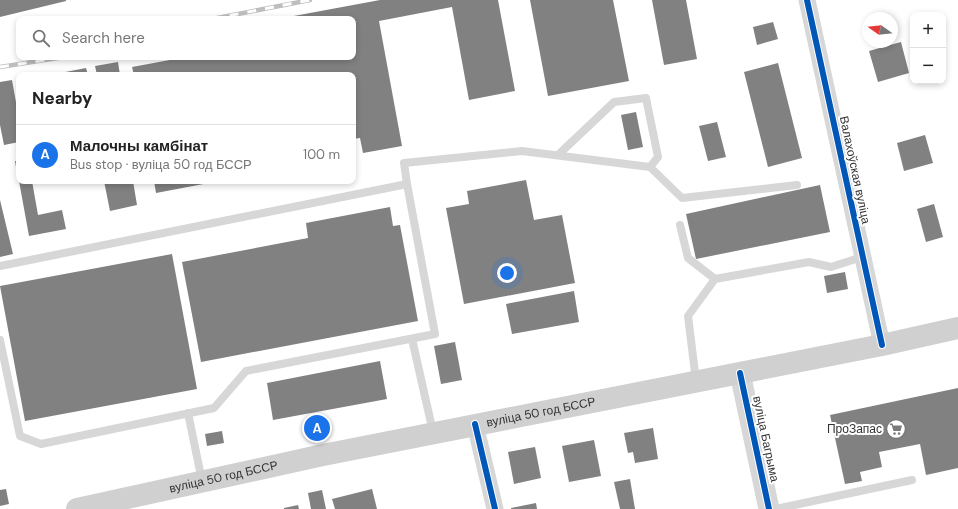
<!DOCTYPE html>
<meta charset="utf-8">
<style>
body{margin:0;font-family:"DM Sans",sans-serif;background:#f2f2f2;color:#222}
.controls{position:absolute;right:12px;top:12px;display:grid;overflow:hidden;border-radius:8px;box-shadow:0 2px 6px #0003}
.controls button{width:36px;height:36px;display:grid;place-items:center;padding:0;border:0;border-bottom:1px solid #e0e0e0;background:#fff;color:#222;font:20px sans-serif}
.compass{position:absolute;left:862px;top:12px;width:36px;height:36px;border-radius:50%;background:#fff;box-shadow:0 2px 6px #0003;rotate:284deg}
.you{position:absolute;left:507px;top:273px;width:14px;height:14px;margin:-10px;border:3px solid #fff;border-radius:50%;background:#1a73e8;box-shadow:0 0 0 6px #1a73e833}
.badge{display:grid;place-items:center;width:26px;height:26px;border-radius:50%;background:#1a73e8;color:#fff;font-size:13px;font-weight:700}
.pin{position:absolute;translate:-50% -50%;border:2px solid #fff;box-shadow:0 1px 4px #0006}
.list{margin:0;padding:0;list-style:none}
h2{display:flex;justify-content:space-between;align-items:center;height:52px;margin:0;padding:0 16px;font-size:17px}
h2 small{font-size:13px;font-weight:400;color:#767676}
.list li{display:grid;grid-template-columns:26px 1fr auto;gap:12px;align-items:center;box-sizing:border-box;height:60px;padding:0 16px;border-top:1px solid #e0e0e0}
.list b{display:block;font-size:15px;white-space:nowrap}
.list p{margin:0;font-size:13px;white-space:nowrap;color:#767676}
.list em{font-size:13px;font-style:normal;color:#767676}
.icon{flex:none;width:22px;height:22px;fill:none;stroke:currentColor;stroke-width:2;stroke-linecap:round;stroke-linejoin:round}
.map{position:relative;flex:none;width:958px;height:509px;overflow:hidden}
.search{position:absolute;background:#fff;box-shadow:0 2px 6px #0003;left:16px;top:16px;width:340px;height:44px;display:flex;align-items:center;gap:10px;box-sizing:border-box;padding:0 14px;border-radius:8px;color:#767676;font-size:15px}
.panel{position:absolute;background:#fff;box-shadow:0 2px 6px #0003;left:16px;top:72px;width:340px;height:112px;border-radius:8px}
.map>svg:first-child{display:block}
.building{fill:#818181}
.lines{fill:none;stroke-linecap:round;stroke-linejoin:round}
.service{stroke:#d7d7d7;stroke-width:8}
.minor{stroke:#d7d7d7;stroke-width:17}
.tertiary{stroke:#d7d7d7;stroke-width:21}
.secondary{stroke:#d0d0d0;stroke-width:22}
.rail-casing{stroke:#bebebe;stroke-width:4.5}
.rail{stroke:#fff;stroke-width:3;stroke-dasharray:9;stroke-linecap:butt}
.cycleway-casing{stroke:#fff;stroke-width:8}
.cycleway{stroke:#0057b8;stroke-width:6}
.labels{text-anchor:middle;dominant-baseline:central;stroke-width:4;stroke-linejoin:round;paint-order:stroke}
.street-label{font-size:12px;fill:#333;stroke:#fff}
.poi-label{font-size:12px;fill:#333;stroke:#fff;text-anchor:end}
</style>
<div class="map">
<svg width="958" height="509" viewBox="0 0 958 509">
<rect width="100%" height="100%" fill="#fff"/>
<path class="building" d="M 0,0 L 66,0 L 66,1 L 0,17 Z
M 380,0 L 498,0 L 515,91 L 469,100 L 452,7 L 379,21 L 402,146 L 363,153 L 360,138 L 353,139 L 353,75 L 134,75 L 132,67 L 186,57 L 353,57 L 353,19 L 283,18 Z
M 530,0 L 613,0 L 629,81 L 548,96 Z
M 652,0 L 686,0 L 697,59 L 664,65 Z
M 773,22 L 778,39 L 757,45 L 753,27 Z
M 901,42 L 909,73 L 878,82 L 869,51 Z
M 118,62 L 120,75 L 97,75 L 95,66 Z
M 778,63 L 802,158 L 768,167 L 744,72 Z
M 86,68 L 88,75 L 55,75 L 55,74 Z
M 12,80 L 19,119 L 19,142 L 4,145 L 0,125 L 0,82 Z
M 636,112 L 643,147 L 628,150 L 621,115 Z
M 717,122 L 726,157 L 708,161 L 699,126 Z
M 925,135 L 933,163 L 904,171 L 897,143 Z
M 15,161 L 19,161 L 19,179 L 18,179 Z
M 526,180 L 534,220 L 562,215 L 575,283 L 464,304 L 446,208 L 469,204 L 467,191 Z
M 19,181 L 32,181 L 38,215 L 62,210 L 66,229 L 29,236 Z
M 104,181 L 133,181 L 137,205 L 110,211 Z
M 154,181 L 214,181 L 214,182 L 156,193 Z
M 820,185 L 830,232 L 696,259 L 686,214 Z
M 0,200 L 13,254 L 0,257 Z
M 934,204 L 943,237 L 926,242 L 917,209 Z
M 390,207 L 393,226 L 400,225 L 418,321 L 201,362 L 182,262 L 308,238 L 306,223 Z
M 172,254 L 197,389 L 25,421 L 0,286 Z
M 845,272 L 848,289 L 827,293 L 824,276 Z
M 574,291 L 579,322 L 512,334 L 506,304 Z
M 455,342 L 462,380 L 441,384 L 434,346 Z
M 380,361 L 387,399 L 273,420 L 267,383 Z
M 958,388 L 958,468 L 926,475 L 920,444 L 879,452 L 882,467 L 860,472 L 862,481 L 845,484 L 830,415 Z
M 653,428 L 658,459 L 635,463 L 633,452 L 628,453 L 624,433 Z
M 222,431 L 224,443 L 207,446 L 205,434 Z
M 594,440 L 601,476 L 569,482 L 562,446 Z
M 535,447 L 541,478 L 514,484 L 508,452 Z
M 630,479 L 635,509 L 620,509 L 614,482 Z
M 6,489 L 9,504 L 0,506 L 0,490 Z
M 372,489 L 377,509 L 335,509 L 332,499 Z
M 322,490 L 326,509 L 311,509 L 308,493 Z
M 536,503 L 537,509 L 511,509 L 511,508 Z
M 298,505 L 299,509 L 284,509 L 284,508 Z"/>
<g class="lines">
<path class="service" d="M 558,155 L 614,102 L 646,98 L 658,157 L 650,167
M 407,184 L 404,163 L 522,151 L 650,167 L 682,198 L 797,185
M 680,225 L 688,258 L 715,279 L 809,262 L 831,267 L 862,257
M 0,266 L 407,184 L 435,334 L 246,371 L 214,408 L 41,444 L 20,436 L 0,340
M 412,339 L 433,432
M 696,381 L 688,316 L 715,279
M 188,413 L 202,481
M 776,509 L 912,480"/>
<path class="minor" d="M 807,0 L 882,345
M 475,424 L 495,509"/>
<path class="tertiary" d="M 740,373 L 769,509"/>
<path class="secondary" id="s1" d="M 77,509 L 323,455 L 882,345 L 958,328"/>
<g class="rail-casing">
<path id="rail" d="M 212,19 L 310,0
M 0,67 L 64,57"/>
</g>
<use href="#rail" class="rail"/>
<g class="cycleway-casing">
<path id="cycleway" d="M 807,0 L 882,345
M 740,373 L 769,509
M 475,424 L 495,509"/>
</g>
<use href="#cycleway" class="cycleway"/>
</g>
<defs>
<g id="supermarket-ring" transform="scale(1)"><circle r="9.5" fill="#fff" stroke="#7a7a7a" stroke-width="1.5"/><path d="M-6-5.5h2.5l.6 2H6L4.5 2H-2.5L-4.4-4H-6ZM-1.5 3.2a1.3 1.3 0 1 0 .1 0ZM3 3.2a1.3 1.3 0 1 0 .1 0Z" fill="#7a7a7a"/></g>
</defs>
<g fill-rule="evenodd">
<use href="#supermarket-ring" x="896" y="429"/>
</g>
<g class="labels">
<g class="street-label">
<text transform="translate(855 170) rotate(78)">Валахоўская вуліца</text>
<text stroke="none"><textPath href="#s1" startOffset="474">вуліца 50 год БССР</textPath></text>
<text transform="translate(766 439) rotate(78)">вуліца Багрыма</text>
<text stroke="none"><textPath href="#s1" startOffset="150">вуліца 50 год БССР</textPath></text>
</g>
<g class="poi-label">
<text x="882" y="429">ПроЗапас</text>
</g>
</g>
</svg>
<div class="controls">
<button>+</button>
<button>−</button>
</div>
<svg class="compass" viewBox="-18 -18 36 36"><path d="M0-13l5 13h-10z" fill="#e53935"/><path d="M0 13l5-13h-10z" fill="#767676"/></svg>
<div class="you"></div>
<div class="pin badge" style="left:317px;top:428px">A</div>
<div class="search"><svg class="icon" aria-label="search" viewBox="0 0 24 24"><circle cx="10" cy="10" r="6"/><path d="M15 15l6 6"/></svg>Search here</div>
<section class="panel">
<h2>Nearby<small></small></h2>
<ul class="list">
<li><span class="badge">A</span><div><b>Малочны камбінат</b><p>Bus stop · вуліца 50 год БССР</p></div><em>100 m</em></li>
</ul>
</section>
</div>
